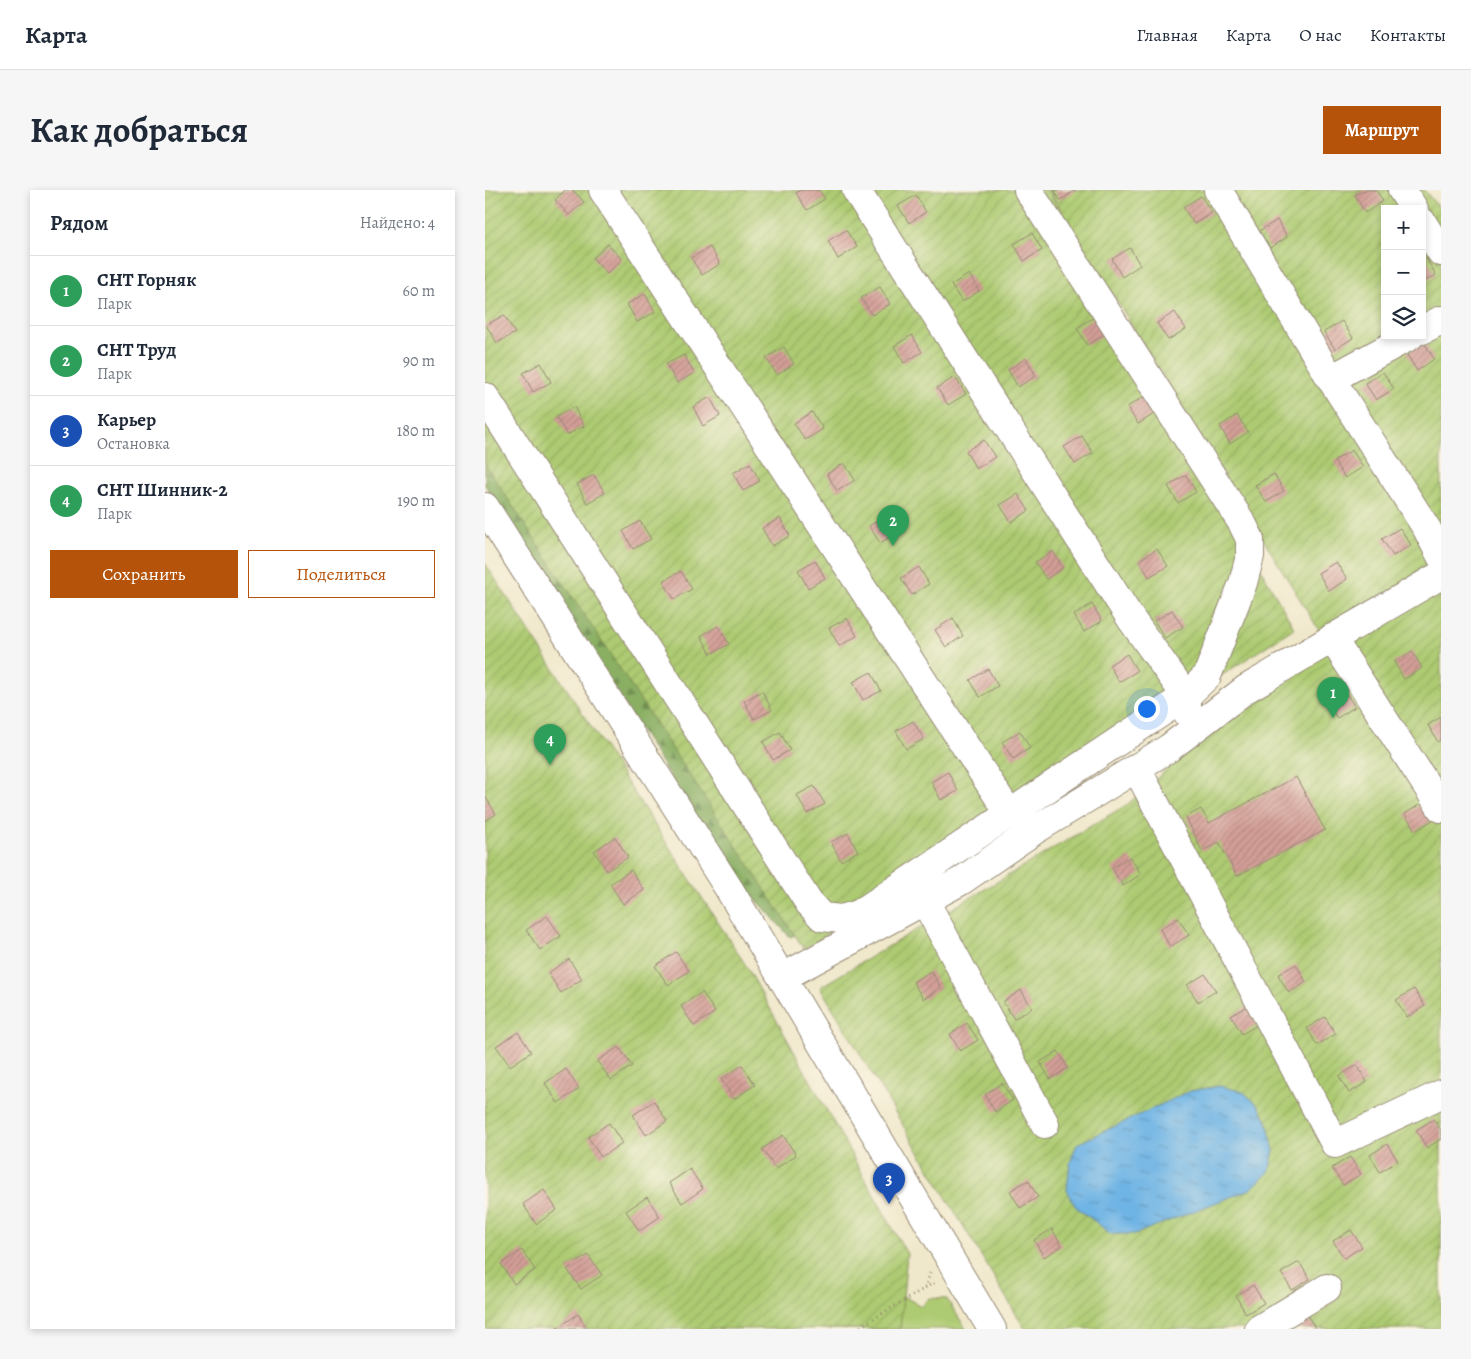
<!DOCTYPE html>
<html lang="ru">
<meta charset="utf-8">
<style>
body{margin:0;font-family:Alegreya,serif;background:#f6f6f7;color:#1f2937}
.controls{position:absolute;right:15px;top:15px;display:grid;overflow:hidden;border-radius:0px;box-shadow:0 2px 8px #0003}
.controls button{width:45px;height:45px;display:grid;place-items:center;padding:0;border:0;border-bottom:1px solid #e0e1e3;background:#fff;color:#1f2937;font:25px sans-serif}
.you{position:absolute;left:661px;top:518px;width:18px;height:18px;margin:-12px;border:4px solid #fff;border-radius:50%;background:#1a73e8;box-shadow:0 0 0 8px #1a73e833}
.badge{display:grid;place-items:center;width:32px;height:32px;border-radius:50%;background:#b45309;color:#fff;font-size:16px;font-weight:700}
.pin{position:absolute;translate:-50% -41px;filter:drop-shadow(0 1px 2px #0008)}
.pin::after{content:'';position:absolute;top:26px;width:18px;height:15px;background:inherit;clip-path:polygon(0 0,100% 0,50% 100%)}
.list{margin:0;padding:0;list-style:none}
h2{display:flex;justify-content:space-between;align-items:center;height:65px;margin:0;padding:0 20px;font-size:21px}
h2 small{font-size:16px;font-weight:400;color:#747a83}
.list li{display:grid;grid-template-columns:32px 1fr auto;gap:15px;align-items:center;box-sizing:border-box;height:70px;padding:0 20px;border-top:1px solid #e0e1e3}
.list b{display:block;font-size:19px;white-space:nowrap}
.list p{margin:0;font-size:16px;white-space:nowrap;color:#747a83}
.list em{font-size:16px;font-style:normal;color:#747a83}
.actions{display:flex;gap:10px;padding:15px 20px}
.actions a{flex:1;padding:11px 0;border:1px solid #b45309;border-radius:0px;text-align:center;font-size:18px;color:#b45309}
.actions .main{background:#b45309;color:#fff}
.icon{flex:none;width:28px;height:28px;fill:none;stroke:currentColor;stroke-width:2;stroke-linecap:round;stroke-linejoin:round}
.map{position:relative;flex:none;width:956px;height:1139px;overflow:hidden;border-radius:0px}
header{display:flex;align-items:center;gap:30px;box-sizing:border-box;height:70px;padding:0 25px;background:#fff;border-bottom:1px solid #e0e1e3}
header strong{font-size:24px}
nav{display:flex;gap:28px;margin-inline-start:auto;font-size:18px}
.intro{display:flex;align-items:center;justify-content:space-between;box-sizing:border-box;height:120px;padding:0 30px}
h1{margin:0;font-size:35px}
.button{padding:12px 22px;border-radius:0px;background:#b45309;color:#fff;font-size:18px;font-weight:700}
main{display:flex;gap:30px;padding:0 30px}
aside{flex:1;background:#fff;border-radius:0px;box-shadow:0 2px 8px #0003}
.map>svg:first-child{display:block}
.grass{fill:#adcb72;stroke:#747a48}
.forest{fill:url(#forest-firs);stroke:#626c41}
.garden{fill:url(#garden-furrows);stroke:#747a48;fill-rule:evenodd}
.water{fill:url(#water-ripples);stroke:#546f82}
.building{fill:url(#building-hatch)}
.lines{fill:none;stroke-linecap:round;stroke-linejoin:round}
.minor-casing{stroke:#968974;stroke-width:30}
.path{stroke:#968974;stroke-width:3;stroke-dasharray:1 4;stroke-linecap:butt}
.minor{stroke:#fff;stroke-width:28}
</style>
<header>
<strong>Карта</strong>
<nav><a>Главная</a><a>Карта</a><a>О нас</a><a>Контакты</a></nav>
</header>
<div class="intro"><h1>Как добраться</h1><a class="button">Маршрут</a></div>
<main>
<aside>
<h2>Рядом<small>Найдено: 4</small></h2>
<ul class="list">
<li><span class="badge" style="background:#2e9e5b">1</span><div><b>СНТ Горняк</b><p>Парк</p></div><em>60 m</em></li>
<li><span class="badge" style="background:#2e9e5b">2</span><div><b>СНТ Труд</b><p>Парк</p></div><em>90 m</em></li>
<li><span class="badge" style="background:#1a4fb4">3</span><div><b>Карьер</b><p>Остановка</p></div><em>180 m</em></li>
<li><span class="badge" style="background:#2e9e5b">4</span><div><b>СНТ Шинник-2</b><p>Парк</p></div><em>190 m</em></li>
</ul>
<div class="actions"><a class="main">Сохранить</a><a>Поделиться</a></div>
</aside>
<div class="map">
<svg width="956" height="1139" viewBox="0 0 956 1139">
<defs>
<pattern id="forest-firs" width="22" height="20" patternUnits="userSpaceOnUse" patternTransform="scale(1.25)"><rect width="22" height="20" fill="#8aaf64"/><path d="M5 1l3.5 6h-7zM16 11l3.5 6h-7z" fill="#728f52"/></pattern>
<pattern id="garden-furrows" width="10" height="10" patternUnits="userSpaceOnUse" patternTransform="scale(1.25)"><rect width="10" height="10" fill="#adcb72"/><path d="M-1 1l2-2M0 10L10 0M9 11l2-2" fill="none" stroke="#96ae62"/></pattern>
<pattern id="water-ripples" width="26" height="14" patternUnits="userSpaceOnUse" patternTransform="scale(1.25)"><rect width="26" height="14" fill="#6eb4e5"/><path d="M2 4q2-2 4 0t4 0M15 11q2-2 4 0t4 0" fill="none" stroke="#5c93b9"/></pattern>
<pattern id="building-hatch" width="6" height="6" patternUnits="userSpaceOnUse" patternTransform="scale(1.25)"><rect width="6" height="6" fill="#d49f98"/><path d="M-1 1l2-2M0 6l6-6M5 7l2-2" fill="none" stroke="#ad827b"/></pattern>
</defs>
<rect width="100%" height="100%" fill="#fcf5e5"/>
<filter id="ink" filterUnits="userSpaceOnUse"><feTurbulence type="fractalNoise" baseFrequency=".02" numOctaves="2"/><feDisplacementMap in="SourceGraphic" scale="10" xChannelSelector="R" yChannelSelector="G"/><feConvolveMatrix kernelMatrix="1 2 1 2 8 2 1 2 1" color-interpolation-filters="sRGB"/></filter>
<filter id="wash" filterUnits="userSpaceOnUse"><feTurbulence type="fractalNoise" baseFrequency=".0096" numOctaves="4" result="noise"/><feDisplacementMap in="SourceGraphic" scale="20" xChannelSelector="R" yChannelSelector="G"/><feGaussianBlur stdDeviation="1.12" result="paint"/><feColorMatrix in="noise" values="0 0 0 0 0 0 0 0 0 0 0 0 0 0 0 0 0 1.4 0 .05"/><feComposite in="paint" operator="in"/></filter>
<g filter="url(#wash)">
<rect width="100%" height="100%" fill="#f0e8cb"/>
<path class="grass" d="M 394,1093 L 436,1116 L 444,1108 L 462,1109 L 481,1139 L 337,1139 Z"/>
<path class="forest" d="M 0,225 L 316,743 L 305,747 L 243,678 L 0,295 Z"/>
<path class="garden" d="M 0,0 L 563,0 L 809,438 L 319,759 L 0,274 Z
M 564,0 L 939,0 L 956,20 L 956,1139 L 540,1139 L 335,797 L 643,614 L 835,442 ZM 900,19 L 937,19 L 937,146 L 900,146 Z
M 0,373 L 262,777 L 422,1064 L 415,1139 L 0,1139 Z"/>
<path class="water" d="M 735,896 L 758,902 L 773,915 L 782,931 L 789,961 L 784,982 L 766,999 L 650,1044 L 626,1044 L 590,1016 L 582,999 L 585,973 L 592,954 L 705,901 Z"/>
<g id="blocks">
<path class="building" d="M 80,0 L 88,0 L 99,12 L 84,25 L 70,10 Z
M 316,0 L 334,0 L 340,9 L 322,20 L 311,3 Z
M 569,0 L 591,0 L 575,10 Z
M 879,0 L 891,0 L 898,11 L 880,23 L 870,5 Z
M 431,5 L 441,22 L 424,33 L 413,16 Z
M 716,6 L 727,23 L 709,34 L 698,17 Z
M 792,30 L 802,47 L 785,58 L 774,41 Z
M 361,40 L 372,57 L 353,69 L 343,51 Z
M 547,43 L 557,60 L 539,71 L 529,54 Z
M 123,54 L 137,70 L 122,84 L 108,68 Z
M 225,57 L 235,74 L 217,85 L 206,68 Z
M 645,58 L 655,75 L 637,87 L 627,69 Z
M 941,68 L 951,85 L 937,93 L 937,70 Z
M 484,84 L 494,101 L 477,112 L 466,95 Z
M 395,97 L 405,114 L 387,125 L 376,108 Z
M 160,104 L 170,122 L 152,132 L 142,114 Z
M 690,122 L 701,139 L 683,150 L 672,133 Z
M 19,125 L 30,143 L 12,153 L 1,135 Z
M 609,127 L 620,144 L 602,155 L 592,138 Z
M 857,131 L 868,148 L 850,159 L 839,142 Z
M 427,145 L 437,162 L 419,173 L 409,156 Z
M 939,152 L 949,169 L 932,181 L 921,163 Z
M 299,157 L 309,174 L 292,185 L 281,168 Z
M 199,165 L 209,183 L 192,193 L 181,174 Z
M 541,168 L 551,186 L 533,197 L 523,180 Z
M 56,173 L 66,192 L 48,202 L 38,183 Z
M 898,182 L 909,199 L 891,210 L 880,193 Z
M 470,187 L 481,204 L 463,215 L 452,198 Z
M 660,206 L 671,223 L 653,234 L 642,217 Z
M 225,207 L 235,226 L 218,236 L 208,217 Z
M 89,217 L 99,236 L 82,245 L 71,227 Z
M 327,222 L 338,239 L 320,250 L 309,233 Z
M 752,225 L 763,242 L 745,254 L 735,236 Z
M 597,246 L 608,263 L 590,274 L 579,257 Z
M 499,250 L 510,267 L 491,279 L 481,261 Z
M 867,260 L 878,277 L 860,288 L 849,271 Z
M 265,273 L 275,291 L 258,301 L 248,283 Z
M 359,273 L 370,290 L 352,301 L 342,284 Z
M 789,284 L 799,301 L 781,312 L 770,295 Z
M 109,285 L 120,303 L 102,313 L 92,294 Z
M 701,285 L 711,302 L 693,313 L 683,296 Z
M 533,304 L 544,321 L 526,332 L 515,315 Z
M 402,325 L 413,342 L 395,353 L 384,336 Z
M 295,328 L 305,346 L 287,356 L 277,338 Z
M 155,331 L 166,349 L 148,359 L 138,341 Z
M 915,338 L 926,355 L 908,366 L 897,349 Z
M 672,359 L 683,376 L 664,387 L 654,370 Z
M 568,361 L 578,378 L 561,389 L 550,372 Z
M 330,370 L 340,388 L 323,398 L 313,380 Z
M 851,372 L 862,389 L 844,401 L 833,383 Z
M 434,377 L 444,394 L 427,405 L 416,388 Z
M 196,381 L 207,399 L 189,409 L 178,391 Z
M 607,414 L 617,431 L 599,442 L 589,425 Z
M 687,420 L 698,437 L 680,448 L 669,431 Z
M 362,428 L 372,446 L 354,456 L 344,438 Z
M 468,428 L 478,446 L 461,457 L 450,440 Z
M 233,436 L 244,454 L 226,464 L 216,446 Z
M 927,461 L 937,478 L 919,489 L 909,472 Z
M 642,464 L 652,481 L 634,492 L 624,475 Z
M 503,479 L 513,496 L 495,507 L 485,490 Z
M 386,482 L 396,501 L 378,510 L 368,492 Z
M 859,500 L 870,517 L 852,528 L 841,511 Z
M 277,501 L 287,520 L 269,529 L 259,511 Z
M 956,527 L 956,550 L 953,552 L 943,535 Z
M 428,531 L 439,549 L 421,559 L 411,541 Z
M 535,541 L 545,558 L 528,569 L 517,552 Z
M 295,542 L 305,560 L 288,570 L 278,552 Z
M 463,582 L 473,601 L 456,610 L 446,592 Z
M 811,587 L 840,640 L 752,686 L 734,652 L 717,661 L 701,627 L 716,619 L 724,633 Z
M 329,596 L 340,614 L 322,624 L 312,605 Z
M 0,606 L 11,624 L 0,631 Z
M 937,613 L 948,630 L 930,641 L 920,624 Z
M 363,643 L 373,661 L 356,671 L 346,652 Z
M 130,647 L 143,667 L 122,681 L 109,661 Z
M 645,667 L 656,684 L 638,696 L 627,678 Z
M 146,680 L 159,700 L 138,714 L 125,694 Z
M 62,726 L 76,746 L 55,760 L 41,740 Z
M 693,728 L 704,745 L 685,757 L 675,739 Z
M 191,762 L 204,781 L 183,795 L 170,776 Z
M 84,769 L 97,789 L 76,803 L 63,783 Z
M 811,774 L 821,792 L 804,803 L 793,785 Z
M 446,781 L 456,798 L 438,809 L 428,792 Z
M 720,784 L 731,801 L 713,812 L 702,795 Z
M 929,799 L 940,816 L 922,827 L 911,810 Z
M 536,800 L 547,818 L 529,829 L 518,812 Z
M 217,802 L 230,822 L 209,836 L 196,816 Z
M 764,815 L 775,833 L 757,844 L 746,826 Z
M 840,827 L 851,844 L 832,855 L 822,838 Z
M 482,833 L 493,850 L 475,861 L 465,844 Z
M 33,842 L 46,862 L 25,876 L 11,856 Z
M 134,857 L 147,876 L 126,890 L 112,871 Z
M 573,861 L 583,878 L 565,889 L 555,872 Z
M 257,875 L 270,895 L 249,909 L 236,889 Z
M 872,875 L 882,892 L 864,903 L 854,886 Z
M 81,879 L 94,899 L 73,913 L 60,893 Z
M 517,893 L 528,910 L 510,922 L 500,904 Z
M 169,911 L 182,931 L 161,945 L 148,925 Z
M 949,929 L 956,940 L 956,949 L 942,958 L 931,940 Z
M 124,933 L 137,953 L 116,967 L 103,947 Z
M 298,945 L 311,965 L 291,979 L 277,959 Z
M 902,954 L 913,971 L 895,982 L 885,965 Z
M 865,967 L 876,984 L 858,995 L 847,978 Z
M 205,979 L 218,999 L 197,1013 L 184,993 Z
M 543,990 L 553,1007 L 535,1018 L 525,1001 Z
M 59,1000 L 72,1020 L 51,1034 L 38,1014 Z
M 162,1007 L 175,1027 L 154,1041 L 141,1021 Z
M 567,1039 L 577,1056 L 559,1067 L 549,1050 Z
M 866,1040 L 877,1057 L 859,1068 L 848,1051 Z
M 37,1060 L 50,1080 L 29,1094 L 16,1074 Z
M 103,1065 L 117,1085 L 96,1099 L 82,1079 Z
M 814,1072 L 825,1089 L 807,1100 L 796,1083 Z
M 768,1095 L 779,1113 L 761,1124 L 751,1106 Z
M 820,1122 L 831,1139 L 806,1139 L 802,1133 Z
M 93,1124 L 102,1139 L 71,1139 Z"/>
</g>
</g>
<g filter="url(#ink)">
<use href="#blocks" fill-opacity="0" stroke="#968974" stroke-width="1"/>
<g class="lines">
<g class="minor-casing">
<path id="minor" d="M 118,0 L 524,623
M 371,0 L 646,429 L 701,506 L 703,524
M 733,0 L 846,189 L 942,339 L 956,366
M 917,0 L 929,19
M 937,32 L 956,62
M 937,140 L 956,130
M 846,189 L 925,146
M 0,207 L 324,713 L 337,727 L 356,729 L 374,724 L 701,506 L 722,486 L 758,393 L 765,366 L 765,349 L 757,333 L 543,0
M 0,317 L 244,699 L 507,1139
M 847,448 L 956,618
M 652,579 L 850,954 L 956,904
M 440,711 L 560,934
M 298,787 L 476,691 L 550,640 L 684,558 L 761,499 L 956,385
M 774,1139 L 842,1098"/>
</g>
<path class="path" d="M 440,1098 L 445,1083
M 371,1139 L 452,1091"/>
<use href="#minor" class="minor"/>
</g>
</g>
</svg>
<div class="controls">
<button>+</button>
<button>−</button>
<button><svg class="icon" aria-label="layers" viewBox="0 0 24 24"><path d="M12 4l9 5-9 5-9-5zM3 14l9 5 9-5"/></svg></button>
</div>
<div class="you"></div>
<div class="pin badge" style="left:848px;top:528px;background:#2e9e5b">1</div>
<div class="pin badge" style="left:408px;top:356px;background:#2e9e5b">2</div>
<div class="pin badge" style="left:404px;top:1014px;background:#1a4fb4">3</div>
<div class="pin badge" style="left:65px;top:575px;background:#2e9e5b">4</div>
</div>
</main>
